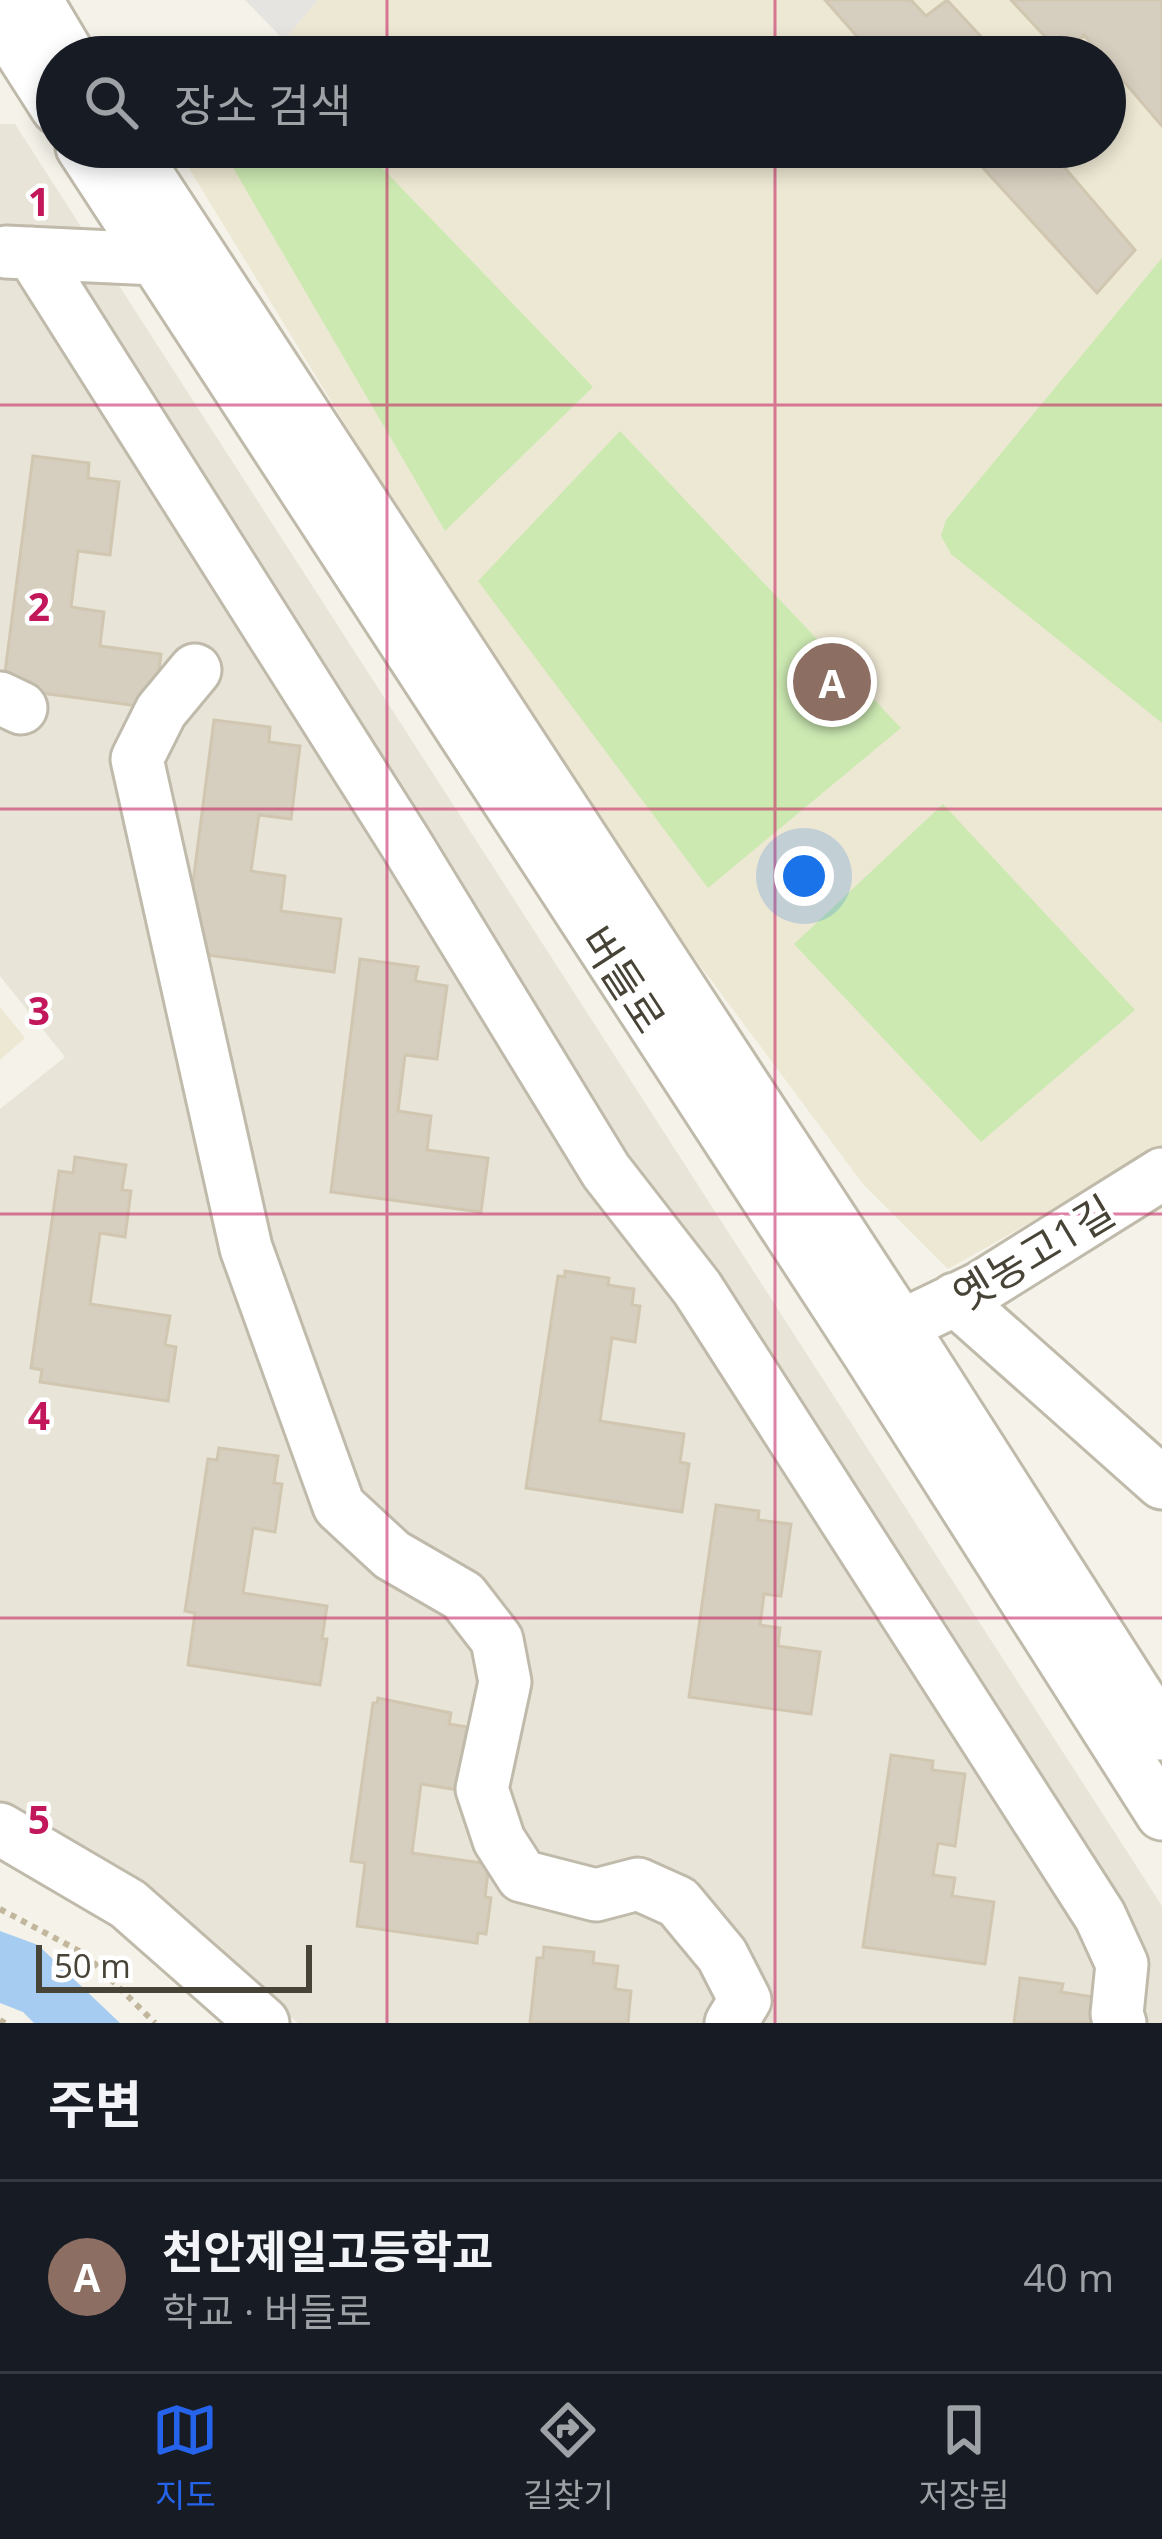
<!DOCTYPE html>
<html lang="ko">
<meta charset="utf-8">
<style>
body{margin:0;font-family:"Open Sans","Noto Sans KR",sans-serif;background:#242831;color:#f1f3f6}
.scale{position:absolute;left:36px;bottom:30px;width:276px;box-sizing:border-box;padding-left:12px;border:6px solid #484337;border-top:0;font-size:33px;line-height:42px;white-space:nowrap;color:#484337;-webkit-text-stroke:9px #fff;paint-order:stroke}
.you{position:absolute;left:804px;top:876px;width:42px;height:42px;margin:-30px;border:9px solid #fff;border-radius:50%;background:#1a73e8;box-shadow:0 0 0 18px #1a73e833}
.badge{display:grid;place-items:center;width:78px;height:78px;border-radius:50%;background:#2563eb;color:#fff;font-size:39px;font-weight:700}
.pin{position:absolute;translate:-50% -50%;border:6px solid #fff;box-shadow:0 3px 12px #0006}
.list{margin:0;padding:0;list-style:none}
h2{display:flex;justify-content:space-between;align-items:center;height:156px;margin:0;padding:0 48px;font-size:51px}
h2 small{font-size:39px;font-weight:400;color:#9ea1a6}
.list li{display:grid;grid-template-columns:78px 1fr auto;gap:36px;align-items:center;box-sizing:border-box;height:192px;padding:0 48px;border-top:3px solid #363941}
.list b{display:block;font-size:45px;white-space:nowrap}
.list p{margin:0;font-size:39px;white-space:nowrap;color:#9ea1a6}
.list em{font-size:39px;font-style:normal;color:#9ea1a6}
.icon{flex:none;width:66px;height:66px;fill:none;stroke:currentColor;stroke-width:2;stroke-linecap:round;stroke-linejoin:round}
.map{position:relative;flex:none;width:1162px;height:2023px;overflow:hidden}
.search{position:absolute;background:#171b24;box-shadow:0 6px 18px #0003;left:36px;right:36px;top:36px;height:132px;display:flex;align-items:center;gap:30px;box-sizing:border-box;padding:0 42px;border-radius:66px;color:#9ea1a6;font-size:45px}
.sheet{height:348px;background:#171b24}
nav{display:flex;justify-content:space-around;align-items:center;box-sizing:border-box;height:168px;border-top:3px solid #363941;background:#171b24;font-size:33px;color:#9ea1a6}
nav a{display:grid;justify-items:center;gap:6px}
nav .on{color:#2563eb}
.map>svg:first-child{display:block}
.residential{fill:#e8e4d7}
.education{fill:#ede8d3}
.green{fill:#cce9b2}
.parking{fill:#e6e4e1}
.water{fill:#a6cdf1}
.building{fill:#d6cebe;stroke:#d1c7b1;stroke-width:3}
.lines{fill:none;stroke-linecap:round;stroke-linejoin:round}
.minor-casing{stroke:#c0baab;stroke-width:57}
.path{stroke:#c2b79d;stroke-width:6;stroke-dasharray:6 6;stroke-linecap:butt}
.minor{stroke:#fff;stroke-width:51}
.grid{fill:none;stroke:#c2185b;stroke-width:3;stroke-opacity:0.55}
.labels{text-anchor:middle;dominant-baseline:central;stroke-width:9;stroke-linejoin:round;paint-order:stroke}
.street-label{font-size:42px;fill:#484337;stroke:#fff}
.grid-label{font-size:39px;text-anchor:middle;font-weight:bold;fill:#c2185b;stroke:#fff;stroke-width:9;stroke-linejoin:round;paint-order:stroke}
</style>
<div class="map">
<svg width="1162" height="2023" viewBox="0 0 1162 2023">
<rect width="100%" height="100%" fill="#f4f2e9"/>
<path class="residential" d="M 0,124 L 15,124 L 1162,1906 L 1162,2023 L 298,2023 L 123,1879 L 0,1814 L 0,1109 L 65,1057 L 0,976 Z"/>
<path class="education" d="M 315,0 L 1162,0 L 1162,1148 L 948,1269 L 863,1184 L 565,784 L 176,147 L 1105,147 L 1105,57 L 264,57 L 278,48 Z
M 0,1007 L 25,1038 L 0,1060 Z"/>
<path class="green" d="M 221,147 L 362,147 L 593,387 L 445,531 Z
M 1162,258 L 1162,723 L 951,554 L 941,536 L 946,520 Z
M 620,431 L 901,728 L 708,888 L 478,581 Z
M 943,804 L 1135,1010 L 981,1142 L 794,944 Z"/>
<path class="parking" d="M 245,0 L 318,0 L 284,40 Z"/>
<path class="water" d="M 0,1931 L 38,1945 L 120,2023 L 34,2023 L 23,2012 L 0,2003 Z"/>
<path class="building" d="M 825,0 L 911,0 L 926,16 L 947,0 L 1000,57 L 875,57 Z
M 1011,0 L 1162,0 L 1162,126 L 1084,35 L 1064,57 Z
M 903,147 L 931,147 L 914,161 Z
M 964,147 L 1047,147 L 1135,250 L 1097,293 Z
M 33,456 L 89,463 L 88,478 L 119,482 L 110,555 L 78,551 L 71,607 L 104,612 L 100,646 L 161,654 L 154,708 L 3,688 Z
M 214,720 L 270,727 L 269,742 L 300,746 L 291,819 L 259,815 L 251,871 L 285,876 L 281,911 L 341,919 L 334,972 L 184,952 Z
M 360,959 L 418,967 L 415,981 L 447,986 L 437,1059 L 405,1055 L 398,1111 L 431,1116 L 427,1150 L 488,1158 L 481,1212 L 331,1192 Z
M 75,1157 L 126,1165 L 122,1190 L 131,1191 L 125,1237 L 100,1233 L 90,1304 L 170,1316 L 165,1345 L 176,1347 L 168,1401 L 40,1382 L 42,1370 L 31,1368 L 59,1171 L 73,1173 Z
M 565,1271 L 609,1278 L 608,1285 L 634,1289 L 632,1305 L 640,1306 L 635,1342 L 612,1338 L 600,1421 L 684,1434 L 680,1462 L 689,1464 L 682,1512 L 526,1488 L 558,1276 L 565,1277 Z
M 219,1448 L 278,1456 L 274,1483 L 282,1484 L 275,1532 L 253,1528 L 243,1593 L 327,1606 L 322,1639 L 327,1639 L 320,1685 L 188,1665 L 195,1613 L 185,1611 L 208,1459 L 217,1460 Z
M 716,1505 L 759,1511 L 758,1520 L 791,1524 L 781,1596 L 764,1594 L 760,1625 L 780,1628 L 778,1646 L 820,1652 L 811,1714 L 689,1697 Z
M 378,1698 L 451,1713 L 449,1724 L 467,1727 L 458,1790 L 421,1784 L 412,1853 L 489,1864 L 485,1897 L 491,1898 L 486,1934 L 478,1933 L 477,1943 L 357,1926 L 365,1863 L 351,1861 L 373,1703 L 377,1703 Z
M 891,1755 L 933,1761 L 932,1770 L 965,1774 L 955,1846 L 938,1843 L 933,1875 L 955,1878 L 952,1896 L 994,1902 L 985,1964 L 863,1947 Z
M 544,1947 L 594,1952 L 593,1963 L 618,1966 L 615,1989 L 631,1991 L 628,2023 L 530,2023 L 537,1958 L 543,1958 Z
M 1020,1978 L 1063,1984 L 1061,1992 L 1094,1997 L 1091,2023 L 1014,2023 Z"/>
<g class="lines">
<g class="minor-casing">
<path id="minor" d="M 36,0 L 70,57
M 0,19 L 57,108
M 82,147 L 869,1354 L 1162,1814
M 129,147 L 901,1326 L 1162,1734
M 6,252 L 155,259
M 32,253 L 406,844 L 606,1171 L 697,1288 L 1100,1916 L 1122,1964 L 1117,2014 L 1120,2023
M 195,670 L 161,711 L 137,759 L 246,1248 L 339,1506 L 392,1555 L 463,1596 L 497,1640 L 505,1682 L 482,1789 L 499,1840 L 522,1876 L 596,1895 L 638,1884 L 678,1902 L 722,1955 L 745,2000 L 731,2023
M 0,698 L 21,708
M 955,1299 L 1162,1483
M 901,1326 L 980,1288 L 1162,1174
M 0,1829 L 128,1904 L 263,2023"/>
</g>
<path class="path" d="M 0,1909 L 85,1954 L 155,2023
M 0,2020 L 5,2023"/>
<use href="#minor" class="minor"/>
</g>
<path class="grid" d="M 387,0 L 387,57M 775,0 L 775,57M 387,147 L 387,2023M 775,147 L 775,2023M 0,405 L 1162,405M 0,809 L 1162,809M 0,1214 L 1162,1214M 0,1618 L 1162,1618"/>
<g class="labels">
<g class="street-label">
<text transform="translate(624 979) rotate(57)">버들로</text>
<text transform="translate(1033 1252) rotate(-31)">옛농고1길</text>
</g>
</g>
<g class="grid-label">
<text x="39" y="216">1</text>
<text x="39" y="621">2</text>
<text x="39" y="1025">3</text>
<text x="39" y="1430">4</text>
<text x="39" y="1834">5</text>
</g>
</svg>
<div class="scale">50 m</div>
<div class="you"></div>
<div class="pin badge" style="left:832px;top:682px;background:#8d6e63">A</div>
<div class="search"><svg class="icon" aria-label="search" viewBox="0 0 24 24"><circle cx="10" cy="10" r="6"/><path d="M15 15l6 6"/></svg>장소 검색</div>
</div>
<section class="sheet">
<h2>주변<small></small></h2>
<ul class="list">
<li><span class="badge" style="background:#8d6e63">A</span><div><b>천안제일고등학교</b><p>학교 · 버들로</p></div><em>40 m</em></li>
</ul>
</section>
<nav>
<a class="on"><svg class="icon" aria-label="map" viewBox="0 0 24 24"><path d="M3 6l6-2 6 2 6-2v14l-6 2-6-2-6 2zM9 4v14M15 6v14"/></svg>지도</a>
<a><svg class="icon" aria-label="directions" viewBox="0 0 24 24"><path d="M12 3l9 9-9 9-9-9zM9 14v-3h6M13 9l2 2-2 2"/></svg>길찾기</a>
<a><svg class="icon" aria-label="saved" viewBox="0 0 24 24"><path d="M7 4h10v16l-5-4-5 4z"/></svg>저장됨</a>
</nav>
